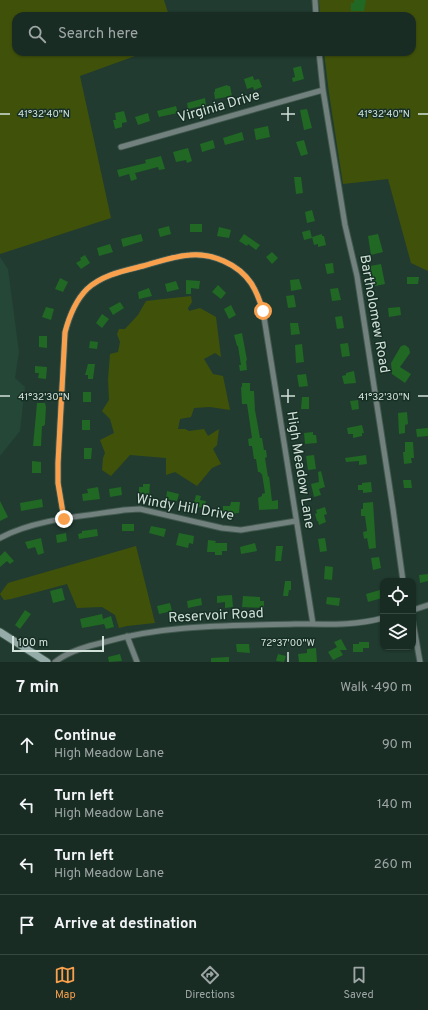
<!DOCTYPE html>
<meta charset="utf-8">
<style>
body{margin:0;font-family:Overpass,sans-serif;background:#263831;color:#f1f3f6}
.controls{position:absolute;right:12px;bottom:12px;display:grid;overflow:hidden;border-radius:8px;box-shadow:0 1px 3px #0004}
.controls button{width:36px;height:36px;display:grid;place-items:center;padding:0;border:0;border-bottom:1px solid #374841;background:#192c24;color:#f1f3f6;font:20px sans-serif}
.scale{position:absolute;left:12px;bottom:10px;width:92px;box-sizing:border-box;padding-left:4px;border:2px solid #d2e1d9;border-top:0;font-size:11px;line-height:14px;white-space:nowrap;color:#d2e1d9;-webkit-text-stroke:3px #173026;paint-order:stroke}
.stop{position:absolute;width:12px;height:12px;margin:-9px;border:3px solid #f9a04d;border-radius:50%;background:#fff}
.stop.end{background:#f9a04d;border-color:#fff;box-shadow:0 1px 4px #0008}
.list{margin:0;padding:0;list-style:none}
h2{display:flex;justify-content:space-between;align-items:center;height:52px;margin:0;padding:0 16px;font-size:17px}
h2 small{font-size:13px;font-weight:400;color:#9fa7a6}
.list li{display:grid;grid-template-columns:26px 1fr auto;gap:12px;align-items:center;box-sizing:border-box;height:60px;padding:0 16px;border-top:1px solid #374841}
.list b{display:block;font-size:15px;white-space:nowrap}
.list p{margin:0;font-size:13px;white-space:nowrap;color:#9fa7a6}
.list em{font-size:13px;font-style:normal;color:#9fa7a6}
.icon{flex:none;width:22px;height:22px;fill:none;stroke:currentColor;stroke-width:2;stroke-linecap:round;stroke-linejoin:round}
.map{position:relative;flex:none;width:428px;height:662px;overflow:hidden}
.search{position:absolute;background:#192c24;box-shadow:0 1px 3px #0004;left:12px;right:12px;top:12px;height:44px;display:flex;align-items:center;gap:10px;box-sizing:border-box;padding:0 14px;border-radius:12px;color:#9fa7a6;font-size:15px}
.sheet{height:292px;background:#192c24}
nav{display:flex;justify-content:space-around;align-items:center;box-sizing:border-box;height:56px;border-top:1px solid #374841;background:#192c24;font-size:11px;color:#9fa7a6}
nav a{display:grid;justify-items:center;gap:2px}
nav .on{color:#f9a04d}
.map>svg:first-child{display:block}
.built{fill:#244738}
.green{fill:#40520a}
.building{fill:#206824}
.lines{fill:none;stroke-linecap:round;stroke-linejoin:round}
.street-casing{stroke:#41594e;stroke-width:7}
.secondary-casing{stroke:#41594e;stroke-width:9}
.street{stroke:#72807e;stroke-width:5}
.secondary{stroke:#94aba8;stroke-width:7}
.route{stroke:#f9a04d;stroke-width:5}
.ticks{fill:none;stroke:#d2e1d9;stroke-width:1.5}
.labels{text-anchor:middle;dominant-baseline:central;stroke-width:3;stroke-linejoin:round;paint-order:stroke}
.street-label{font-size:14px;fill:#d2e1d9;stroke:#173026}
.ticks-label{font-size:10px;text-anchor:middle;fill:#d2e1d9;stroke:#173026;stroke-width:3;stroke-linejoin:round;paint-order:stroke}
</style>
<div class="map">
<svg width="428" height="662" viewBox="0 0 428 662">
<rect width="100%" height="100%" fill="#213b30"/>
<path class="built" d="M 0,257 L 8,269 L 19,352 L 15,378 L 25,387 L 20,431 L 0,456 Z"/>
<path class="green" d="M 0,0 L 164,0 L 169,16 L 16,16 L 16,52 L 146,52 L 80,76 L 111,218 L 0,254 Z
M 319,0 L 428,0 L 428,271 L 411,263 L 388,179 L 343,184 L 329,93 L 324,52 L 412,52 L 412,16 L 320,16 Z
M 191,296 L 192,302 L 188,308 L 189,311 L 200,308 L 216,317 L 221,357 L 215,353 L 204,359 L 213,374 L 223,376 L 230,410 L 210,407 L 194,408 L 191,417 L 180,419 L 178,429 L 185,429 L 189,431 L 204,429 L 208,436 L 219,429 L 217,445 L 213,449 L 221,464 L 212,468 L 197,486 L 175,472 L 166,475 L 166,458 L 130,455 L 111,476 L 102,470 L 103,458 L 105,453 L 100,440 L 114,433 L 110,419 L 102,411 L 109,400 L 108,380 L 110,354 L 118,352 L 120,342 L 117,334 L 119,329 L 125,329 L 138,315 L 146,301 Z
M 136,546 L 155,623 L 127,626 L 119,628 L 115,615 L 102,607 L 77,608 L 67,584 L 11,599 L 4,600 L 0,594 L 8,583 Z"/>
<path class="building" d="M 354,0 L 366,0 L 364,11 L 351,11 L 351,3 L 354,3 Z
M 301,66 L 304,79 L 293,82 L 292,78 L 295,77 L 293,68 Z
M 253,76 L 254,80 L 259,79 L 262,87 L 254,90 L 253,87 L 247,89 L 244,79 Z
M 227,85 L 228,86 L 230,86 L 232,96 L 215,99 L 214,92 L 215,92 L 215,89 Z
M 205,98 L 206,105 L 188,109 L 187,103 Z
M 176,106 L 178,113 L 159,117 L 157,111 Z
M 307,109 L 312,128 L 304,130 L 300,110 Z
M 124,111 L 127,122 L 122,123 L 122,127 L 115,129 L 113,120 L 116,120 L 115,113 Z
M 148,113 L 150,121 L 138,125 L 135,117 Z
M 268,126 L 270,137 L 256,140 L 254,129 Z
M 242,132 L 244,140 L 225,145 L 223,138 Z
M 213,140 L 215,148 L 202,152 L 200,144 Z
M 304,140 L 308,154 L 301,156 L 296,142 Z
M 188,148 L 192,161 L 187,163 L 186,160 L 176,162 L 173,152 Z
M 161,156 L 165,169 L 159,170 L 158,167 L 135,173 L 137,179 L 131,181 L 129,174 L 119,177 L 117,170 L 146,163 L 145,160 Z
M 294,177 L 301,177 L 303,193 L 296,194 Z
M 312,210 L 315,221 L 307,223 L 305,212 Z
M 190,224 L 202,224 L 202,232 L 190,232 Z
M 169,226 L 171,234 L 160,237 L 158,229 Z
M 219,227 L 231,230 L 229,238 L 217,236 Z
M 310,230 L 312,238 L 304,240 L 302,232 Z
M 141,234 L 143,241 L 123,247 L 121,239 Z
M 244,234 L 260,245 L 256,250 L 248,244 L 247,246 L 239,241 Z
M 322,234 L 322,236 L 324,236 L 326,245 L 318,247 L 318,244 L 314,245 L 312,237 Z
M 378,234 L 383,252 L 371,255 L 368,236 Z
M 110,244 L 113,252 L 99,256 L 97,248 Z
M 272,252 L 278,258 L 272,264 L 266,257 Z
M 85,255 L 90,263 L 81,269 L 76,263 L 81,260 L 80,258 Z
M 333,263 L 334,273 L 327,274 L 325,264 Z
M 381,264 L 385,284 L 375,286 L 370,266 Z
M 407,277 L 419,277 L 418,284 L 407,284 Z
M 60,278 L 68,282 L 63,292 L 55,289 Z
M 299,279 L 302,289 L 291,291 L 290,280 Z
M 186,280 L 200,281 L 199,289 L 191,288 L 191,294 L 186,294 Z
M 176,281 L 179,289 L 167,292 L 165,284 Z
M 218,285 L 226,293 L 221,299 L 212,292 Z
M 149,288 L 152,296 L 139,299 L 138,292 Z
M 338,288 L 341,300 L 332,301 L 330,289 Z
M 294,295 L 296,307 L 288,308 L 286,296 Z
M 120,302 L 124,308 L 113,315 L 109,308 Z
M 231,305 L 236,315 L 229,319 L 224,309 Z
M 46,307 L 54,309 L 51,320 L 42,317 Z
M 400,307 L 401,315 L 389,317 L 388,308 Z
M 102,314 L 109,319 L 102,328 L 96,323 Z
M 342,316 L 344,328 L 337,329 L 335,317 Z
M 290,323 L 298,323 L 300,334 L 291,335 Z
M 242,333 L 247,360 L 246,361 L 247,370 L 240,371 L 239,365 L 241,365 L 238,346 L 237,346 L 234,335 Z
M 39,336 L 47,336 L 47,348 L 39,347 Z
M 90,341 L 98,342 L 97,349 L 89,348 Z
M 348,343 L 350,356 L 342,357 L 340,344 Z
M 302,344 L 304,362 L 296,363 L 295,345 Z
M 405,345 L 409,348 L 410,353 L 400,367 L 411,374 L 405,383 L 392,374 L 391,363 L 401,346 Z
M 88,364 L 95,364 L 93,379 L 88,379 L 88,375 L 85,375 Z
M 35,366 L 47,367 L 46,379 L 38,378 L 39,373 L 35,373 Z
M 354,371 L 356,383 L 344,384 L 342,376 L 346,375 L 346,373 Z
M 306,374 L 308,386 L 299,387 L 297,375 Z
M 242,383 L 250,383 L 250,391 L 254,391 L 255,410 L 260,438 L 262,438 L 264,450 L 266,450 L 267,457 L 265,458 L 268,477 L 269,476 L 272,501 L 278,500 L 278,509 L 259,510 L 258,498 L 262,496 L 262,494 L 265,493 L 262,474 L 261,474 L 260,472 L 258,472 L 256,459 L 254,459 L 252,446 L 249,446 L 248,439 L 252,438 L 247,404 L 242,404 L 241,387 L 242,387 Z
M 83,392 L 91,392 L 91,402 L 83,402 Z
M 302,397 L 309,397 L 309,409 L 301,409 Z
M 358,400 L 359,409 L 352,410 L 350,401 Z
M 37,403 L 45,403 L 46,407 L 45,424 L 44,426 L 42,426 L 41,446 L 33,446 Z
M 407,412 L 408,424 L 405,425 L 405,433 L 399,434 L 398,413 Z
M 82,420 L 90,420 L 90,430 L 82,430 Z
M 362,425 L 364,433 L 362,433 L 362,436 L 353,438 L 353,434 L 348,434 L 347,428 Z
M 428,428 L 428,436 L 417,437 L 416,429 Z
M 313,432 L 313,435 L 316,435 L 317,443 L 305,444 L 304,433 Z
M 405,442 L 413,442 L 414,458 L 411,458 L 412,463 L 404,464 L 403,452 L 405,452 Z
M 84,448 L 92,448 L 91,459 L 84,459 Z
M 314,455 L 316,469 L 308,470 L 306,456 Z
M 366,455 L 367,464 L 359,465 L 359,461 L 346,462 L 345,458 Z
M 32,461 L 41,462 L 41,473 L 32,473 Z
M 321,471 L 325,487 L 319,489 L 321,495 L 314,497 L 311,484 L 319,482 L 318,472 Z
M 403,480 L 411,480 L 412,488 L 404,488 Z
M 371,482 L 372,492 L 363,493 L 363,490 L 358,490 L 358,485 L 362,485 L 362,483 Z
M 143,484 L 150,484 L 149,495 L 139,494 L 139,487 L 143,487 Z
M 98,487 L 100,499 L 83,501 L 82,494 L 88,493 L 87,489 Z
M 121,487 L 122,495 L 110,497 L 109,489 Z
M 167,491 L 179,494 L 177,501 L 166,499 Z
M 196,495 L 201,496 L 200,500 L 206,501 L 204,508 L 193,506 Z
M 42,499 L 43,507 L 21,511 L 20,503 Z
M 0,501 L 8,517 L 0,521 Z
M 231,502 L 240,502 L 239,513 L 236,513 L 235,514 L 223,513 L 223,506 L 230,506 Z
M 373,502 L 376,548 L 369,549 L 367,538 L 364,539 L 363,532 L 367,531 L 365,516 L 361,516 L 361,509 L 363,509 L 363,503 Z
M 325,507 L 327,514 L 324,515 L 326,522 L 319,525 L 318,521 L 317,521 L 315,514 L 317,513 L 316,510 Z
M 122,524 L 134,524 L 134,531 L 122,531 Z
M 151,526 L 166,529 L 164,537 L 149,533 Z
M 97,529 L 98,536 L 79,539 L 78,534 L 82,533 L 82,531 Z
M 66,533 L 67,541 L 57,543 L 56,535 Z
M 179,533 L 194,536 L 193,544 L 189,543 L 188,548 L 176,545 Z
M 41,538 L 44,553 L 38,555 L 35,547 L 28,549 L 25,542 Z
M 325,538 L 327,551 L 320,552 L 318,539 Z
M 208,540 L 216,541 L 215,543 L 227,543 L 227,551 L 222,551 L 222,555 L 215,555 L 215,552 L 207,552 Z
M 255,543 L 257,551 L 241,554 L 240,547 Z
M 276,546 L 283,546 L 281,561 L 275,561 Z
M 5,551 L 14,561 L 10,564 L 7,561 L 0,567 L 0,556 Z
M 379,557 L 381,568 L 373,570 L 371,558 Z
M 325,566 L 333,567 L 332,580 L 324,579 Z
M 428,574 L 428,581 L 420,583 L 419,575 Z
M 285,581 L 291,581 L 291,590 L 289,590 L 288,596 L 283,596 Z
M 62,588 L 65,600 L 53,603 L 50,591 Z
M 380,590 L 382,598 L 368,602 L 366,594 Z
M 232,595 L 233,607 L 225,608 L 225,602 L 217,603 L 217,596 Z
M 243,596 L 260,597 L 260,601 L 264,601 L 264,608 L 242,607 Z
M 327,597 L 340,598 L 339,606 L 326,604 Z
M 201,598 L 202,605 L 188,608 L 187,601 Z
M 170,603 L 172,611 L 159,614 L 157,606 Z
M 25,610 L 31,614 L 20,629 L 15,625 Z
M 102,614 L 103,619 L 111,616 L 114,627 L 106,629 L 104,624 L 82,628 L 80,619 Z
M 341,639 L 347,650 L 340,650 L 343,655 L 333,660 L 328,652 L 337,647 L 334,642 Z
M 359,642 L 369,642 L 369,648 L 363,648 L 363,652 L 353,652 L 353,644 L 359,644 Z
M 236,644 L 249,644 L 250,653 L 237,652 Z
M 316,648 L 317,662 L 299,662 L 298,654 L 307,653 L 307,649 Z
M 120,654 L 122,661 L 109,662 L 108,657 Z
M 278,654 L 286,656 L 284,662 L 276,661 Z
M 229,657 L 229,662 L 211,662 L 211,658 Z"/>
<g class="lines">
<g class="street-casing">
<path id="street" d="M 315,0 L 316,16
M 319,52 L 323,90 L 345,225 L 357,276 L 393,509 L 403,581
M 121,147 L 323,90
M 64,519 L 58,483 L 58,463 L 65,333 C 69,317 75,301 87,289 C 102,275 123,271 143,266 C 158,262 174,256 190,255 C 212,253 238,264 251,283 C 257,292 260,301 263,311 L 313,624
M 0,538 C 35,519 85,516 124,510 L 140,509 L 222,528 L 241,530 L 296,521
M 413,610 L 428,605
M 413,622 L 420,662
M 127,636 L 137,662
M 55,662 C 69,651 88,646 105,642 C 167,624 232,626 295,624 C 325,624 354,626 383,618"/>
</g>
<g class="secondary-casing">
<path id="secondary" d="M 0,632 L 47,662"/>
</g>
<use href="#street" class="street"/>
<use href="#secondary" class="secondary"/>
</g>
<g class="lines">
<path class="route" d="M 64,519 L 58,483 L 58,463 L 65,332 C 69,317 75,301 87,289 C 102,275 123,271 143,266 C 158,262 174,256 190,255 C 212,253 238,264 251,283 C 257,292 260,301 263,311"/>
</g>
<path class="ticks" d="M 288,107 L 288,121M 0,114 L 10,114M 281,114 L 295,114M 418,114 L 428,114M 288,389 L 288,403M 0,396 L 10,396M 281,396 L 295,396M 418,396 L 428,396M 288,652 L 288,662"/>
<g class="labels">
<g class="street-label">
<text transform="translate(219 107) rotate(-16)">Virginia Drive</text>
<text transform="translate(374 314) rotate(80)">Bartholomew Road</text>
<text transform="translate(300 470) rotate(81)">High Meadow Lane</text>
<text transform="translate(185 508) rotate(10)">Windy Hill Drive</text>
<text transform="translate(216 616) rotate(-3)">Reservoir Road</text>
</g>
</g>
<g class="ticks-label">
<text x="44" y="117">41°32'40"N</text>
<text x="384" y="117">41°32'40"N</text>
<text x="44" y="400">41°32'30"N</text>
<text x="384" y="400">41°32'30"N</text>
<text x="288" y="646">72°37'00"W</text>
</g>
</svg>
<div class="controls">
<button><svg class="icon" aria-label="locate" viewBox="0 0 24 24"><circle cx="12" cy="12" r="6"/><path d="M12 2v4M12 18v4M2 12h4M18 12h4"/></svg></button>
<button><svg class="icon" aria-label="layers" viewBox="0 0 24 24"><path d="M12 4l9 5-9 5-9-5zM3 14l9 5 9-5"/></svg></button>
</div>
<div class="scale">100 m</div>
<div class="stop" style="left:263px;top:311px"></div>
<div class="stop end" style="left:64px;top:519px"></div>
<div class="search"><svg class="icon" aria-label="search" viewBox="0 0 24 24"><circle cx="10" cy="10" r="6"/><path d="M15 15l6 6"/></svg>Search here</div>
</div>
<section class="sheet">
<h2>7 min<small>Walk · 490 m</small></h2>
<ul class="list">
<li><svg class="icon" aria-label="ahead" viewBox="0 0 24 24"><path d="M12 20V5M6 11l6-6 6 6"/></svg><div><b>Continue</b><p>High Meadow Lane</p></div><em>90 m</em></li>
<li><svg class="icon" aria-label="left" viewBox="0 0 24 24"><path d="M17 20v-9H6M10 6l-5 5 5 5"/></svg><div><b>Turn left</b><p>High Meadow Lane</p></div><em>140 m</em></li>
<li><svg class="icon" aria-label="left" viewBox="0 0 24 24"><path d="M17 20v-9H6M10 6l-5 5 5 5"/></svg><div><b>Turn left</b><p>High Meadow Lane</p></div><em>260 m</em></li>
<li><svg class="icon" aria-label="arrive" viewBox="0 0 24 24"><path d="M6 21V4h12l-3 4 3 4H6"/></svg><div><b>Arrive at destination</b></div></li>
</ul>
</section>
<nav>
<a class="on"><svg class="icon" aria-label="map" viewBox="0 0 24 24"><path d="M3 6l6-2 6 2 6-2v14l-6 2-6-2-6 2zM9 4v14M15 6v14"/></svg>Map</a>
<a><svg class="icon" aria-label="directions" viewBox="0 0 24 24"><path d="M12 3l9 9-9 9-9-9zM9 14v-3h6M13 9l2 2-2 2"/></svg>Directions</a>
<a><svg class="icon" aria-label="saved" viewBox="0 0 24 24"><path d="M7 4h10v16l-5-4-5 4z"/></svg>Saved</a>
</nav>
